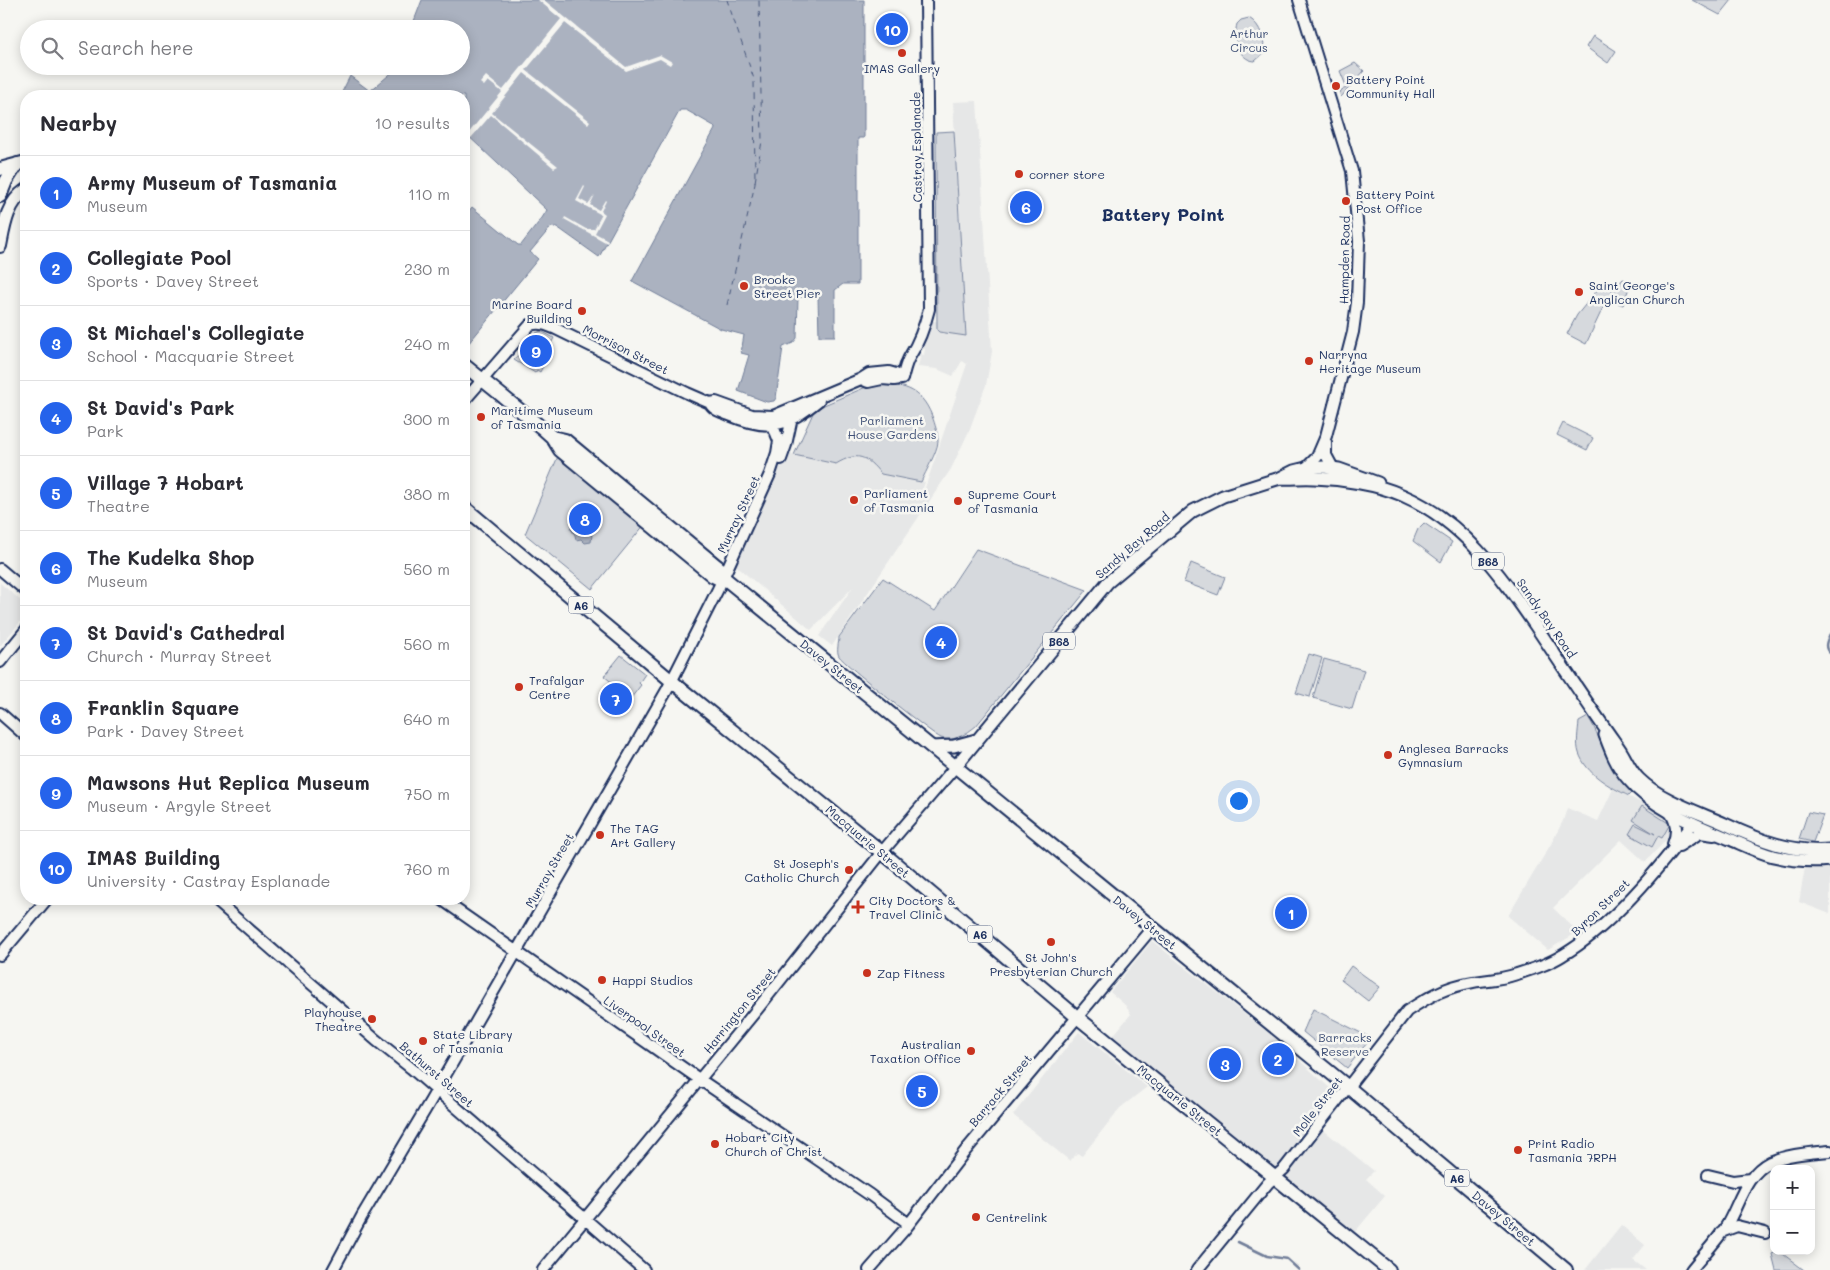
<!DOCTYPE html>
<meta charset="utf-8">
<style>
body{margin:0;font-family:Mali,sans-serif;background:#f7f7f7;color:#2b2b33}
.controls{position:absolute;right:15px;bottom:15px;display:grid;overflow:hidden;border-radius:10px;box-shadow:0 2px 12px #0003}
.controls button{width:45px;height:45px;display:grid;place-items:center;padding:0;border:0;border-bottom:1px solid #e1e1e2;background:#fff;color:#2b2b33;font:25px sans-serif}
.you{position:absolute;left:1238px;top:800px;width:18px;height:18px;margin:-12px;border:4px solid #fff;border-radius:50%;background:#1a73e8;box-shadow:0 0 0 8px #1a73e833}
.badge{display:grid;place-items:center;width:32px;height:32px;border-radius:50%;background:#2563eb;color:#fff;font-size:16px;font-weight:700}
.pin{position:absolute;translate:-50% -50%;border:2px solid #fff;box-shadow:0 1px 5px #0006}
.list{margin:0;padding:0;list-style:none}
h2{display:flex;justify-content:space-between;align-items:center;height:65px;margin:0;padding:0 20px;font-size:21px}
h2 small{font-size:16px;font-weight:400;color:#7c7c81}
.list li{display:grid;grid-template-columns:32px 1fr auto;gap:15px;align-items:center;box-sizing:border-box;height:75px;padding:0 20px;border-top:1px solid #e1e1e2}
.list b{display:block;font-size:19px;white-space:nowrap}
.list p{margin:0;font-size:16px;white-space:nowrap;color:#7c7c81}
.list em{font-size:16px;font-style:normal;color:#7c7c81}
.icon{flex:none;width:28px;height:28px;fill:none;stroke:currentColor;stroke-width:2;stroke-linecap:round;stroke-linejoin:round}
.map{position:relative;flex:none;width:1830px;height:1270px;overflow:hidden}
.search{position:absolute;background:#fff;box-shadow:0 2px 12px #0003;left:20px;top:20px;width:450px;height:55px;display:flex;align-items:center;gap:12px;box-sizing:border-box;padding:0 18px;border-radius:28px;color:#7c7c81;font-size:19px}
.panel{position:absolute;background:#fff;box-shadow:0 2px 12px #0003;left:20px;top:90px;width:450px;height:815px;border-radius:20px}
.map>svg:first-child{display:block}
.built{fill:#e6e7e7}
.green{fill:#d6d9dd;stroke:#78849e}
.water{fill:#abb2c0;stroke:#717e99}
.pier{fill:#f6f6f2}
.lines{fill:none;stroke-linecap:round;stroke-linejoin:round}
.stream{stroke:#717e99;stroke-width:2.5}
.ferry{stroke:#46567b;stroke-width:1;stroke-dasharray:6 5;stroke-linecap:butt}
.secondary-casing{stroke:#1b2f5e;stroke-width:14}
.primary-casing{stroke:#1b2f5e;stroke-width:15}
.highway-casing{stroke:#1b2f5e;stroke-width:16}
.secondary{stroke:#f6f6f2;stroke-width:10}
.primary{stroke:#f6f6f2;stroke-width:11}
.highway{stroke:#f6f6f2;stroke-width:12}
.poi-dot{fill:#c8321e;stroke:#f6f6f2;stroke-width:2}
.labels{text-anchor:middle;dominant-baseline:central;stroke-width:5;stroke-linejoin:round;paint-order:stroke}
.shield{fill:#f6f6f2;stroke:#5d6b8a;stroke-width:1}
.shield-label{font-size:11px;font-weight:bold;fill:#1b2f5e}
.park-label{font-size:12px;fill:#405177;stroke:#f6f6f2}
.poi-label{font-size:12px;fill:#1b2f5e;stroke:#f6f6f2;text-anchor:start}
.street-label{font-size:12px;fill:#1b2f5e;stroke:#f6f6f2}
.district-label{font-size:18px;font-weight:bold;fill:#1b2f5e;stroke:#f6f6f2}
</style>
<div class="map">
<svg width="1830" height="1270" viewBox="0 0 1830 1270">
<rect width="100%" height="100%" fill="#f6f6f2"/>
<filter id="ink" filterUnits="userSpaceOnUse"><feTurbulence type="fractalNoise" baseFrequency=".02" numOctaves="2"/><feDisplacementMap in="SourceGraphic" scale="10" xChannelSelector="R" yChannelSelector="G"/><feConvolveMatrix kernelMatrix="1 2 1 2 8 2 1 2 1" color-interpolation-filters="sRGB"/></filter>
<g filter="url(#ink)">
<path class="built" d="M 977,101 L 992,352 L 986,385 L 969,431 L 951,469 L 832,646 L 819,636 L 853,587 L 811,630 L 734,564 L 768,485 L 782,465 L 787,453 L 836,464 L 847,458 L 860,457 L 871,462 L 881,474 L 925,482 L 923,488 L 925,488 L 967,364 L 962,361 L 953,376 L 937,369 L 918,367 L 921,354 L 924,355 L 925,349 L 918,349 L 932,321 L 938,321 L 937,330 L 966,335 L 953,102 Z
M 0,583 L 26,605 L 26,615 L 0,646 Z
M 1613,789 L 1636,800 L 1667,818 L 1672,826 L 1670,836 L 1645,862 L 1621,840 L 1553,908 L 1578,932 L 1548,950 L 1508,916 L 1551,844 L 1563,821 L 1567,808 L 1598,821 Z
M 1808,850 L 1830,850 L 1830,914 L 1799,902 Z
M 1152,941 L 1276,1039 L 1332,1090 L 1310,1119 L 1374,1171 L 1366,1179 L 1385,1196 L 1354,1233 L 1112,1037 L 1131,1014 L 1125,1005 L 1110,992 Z
M 1079,1032 L 1147,1087 L 1120,1108 L 1082,1156 L 1077,1153 L 1070,1161 L 1013,1115 Z
M 1621,1225 L 1645,1245 L 1633,1260 L 1646,1270 L 1585,1270 Z"/>
<path class="green" d="M 1692,0 L 1732,0 L 1720,15 Z
M 1249,18 C 1261,25 1266,42 1263,54 L 1255,61 C 1238,60 1233,38 1237,24 L 1241,20 Z
M 1593,36 L 1616,51 L 1608,63 L 1586,47 Z
M 1355,63 L 1364,71 L 1341,97 L 1340,94 L 1341,90 L 1347,88 L 1340,71 Z
M 954,131 L 966,336 L 939,332 L 937,330 L 936,132 Z
M 1623,279 L 1631,282 L 1623,305 L 1607,299 L 1586,344 L 1567,334 L 1577,315 L 1603,283 L 1613,291 Z
M 541,331 L 554,338 L 541,362 L 544,364 L 540,372 L 537,370 L 535,373 L 514,360 L 536,333 Z
M 873,384 C 902,385 920,386 932,416 C 935,424 938,434 938,442 C 937,452 926,471 921,482 L 881,474 C 866,456 858,451 836,464 L 794,455 L 814,411 L 824,405 Z
M 1563,423 L 1593,438 L 1587,450 L 1557,435 Z
M 559,454 L 645,524 L 592,589 L 525,534 Z
M 1424,523 L 1452,542 L 1441,562 L 1413,541 L 1418,529 Z
M 976,549 L 1087,590 L 976,726 C 966,734 955,742 941,738 C 933,735 843,663 839,656 C 836,651 839,643 839,637 L 883,578 L 935,611 Z
M 1191,563 L 1225,577 L 1218,595 L 1184,582 Z
M 1309,654 L 1322,658 L 1310,697 L 1296,693 Z
M 621,655 L 645,674 L 639,683 L 641,685 L 631,698 L 604,676 Z
M 1324,659 L 1364,670 L 1352,709 L 1313,698 Z
M 1588,717 C 1597,730 1601,746 1609,760 C 1615,772 1624,781 1633,792 L 1629,796 C 1610,787 1586,774 1579,753 C 1576,744 1578,732 1579,722 Z
M 1642,806 L 1670,824 L 1662,838 L 1658,836 L 1652,847 L 1629,834 L 1635,824 L 1655,834 L 1633,820 Z
M 1808,812 L 1823,815 L 1813,842 L 1799,839 Z
M 1351,966 L 1380,987 L 1368,1001 L 1341,980 Z
M 1313,1009 L 1371,1038 L 1347,1068 L 1303,1032 Z
M 1775,1251 L 1779,1251 L 1804,1270 L 1776,1270 L 1772,1254 Z"/>
<path class="water" d="M 422,0 L 864,0 L 864,138 L 858,138 L 858,284 L 843,284 L 835,290 L 835,336 L 819,336 L 818,297 L 798,297 L 797,338 L 793,343 L 783,347 L 776,398 L 774,401 L 767,402 L 738,391 L 749,355 L 741,353 L 744,335 L 721,329 L 632,281 L 715,129 L 714,126 L 686,110 L 680,110 L 599,257 L 557,227 L 551,227 L 530,252 L 538,259 L 468,344 L 464,341 L 464,217 L 472,207 L 518,245 L 521,245 L 542,218 L 547,210 L 464,132 L 464,96 L 412,96 L 406,94 L 402,96 L 340,96 L 350,76 L 370,91 L 395,70 L 396,66 L 461,66 L 461,29 L 411,29 Z
M 574,523 L 577,523 L 582,527 L 587,526 L 587,531 L 592,535 L 591,542 L 585,543 L 581,539 L 576,540 L 575,535 L 570,528 Z"/>
<path class="pier" d="M 538,0 L 544,0 L 626,67 L 660,55 L 672,62 L 670,65 L 660,59 L 626,71 L 565,23 L 526,70 L 590,121 L 588,124 L 524,73 L 492,113 L 558,166 L 554,168 L 491,115 L 471,138 L 467,135 L 502,92 L 488,81 L 484,86 L 480,83 L 486,76 L 503,90 L 561,19 Z
M 584,186 L 585,187 L 579,199 L 588,204 L 595,195 L 590,205 L 599,210 L 605,200 L 606,201 L 601,211 L 605,214 L 595,233 L 608,240 L 607,243 L 564,219 L 565,217 L 586,229 L 594,229 L 601,216 L 600,214 L 576,201 Z"/>
<g class="lines">
<path class="stream" d="M 1830,634 C 1827,640 1823,648 1830,653
M 1238,1242 L 1267,1256 L 1287,1259 L 1299,1270"/>
<path class="ferry" d="M 755,182 L 762,141 L 759,0
M 727,305 L 755,184 L 754,79 L 727,0"/>
<g class="secondary-casing">
<path id="secondary" d="M 1299,0 L 1352,171 L 1359,241 L 1357,302 L 1353,332 L 1326,436 L 1317,457 L 1306,468
M 861,379 L 868,382 L 882,379 L 894,380 L 901,379
M 902,379 C 904,372 906,362 910,356 C 919,342 925,325 929,309 L 926,0
M 464,401 L 530,325 C 540,322 547,325 556,329 L 687,393 L 710,403 L 716,402 L 752,415 L 773,416 L 861,379 L 869,374 L 889,372 L 896,374 L 902,379
M 710,403 C 713,410 722,412 729,415 C 769,432 786,427 819,400
M 1326,442 L 1326,455 L 1333,468
M 781,459 L 786,445 L 793,413
M 0,569 L 26,591
M 0,662 L 26,630
M 0,713 L 26,736
M 1669,811 C 1677,822 1678,831 1673,844
M 1679,846 L 1700,833 L 1714,835
M 214,899 L 376,1040 L 411,1068 L 644,1270
M 441,899 L 699,1079 L 870,1195 L 909,1224
M 0,955 L 47,899
M 1708,1175 L 1733,1181 L 1750,1179
M 1721,1232 L 1737,1226 L 1765,1233
M 333,1270 L 362,1216 L 431,1100 L 667,690 L 718,589 L 770,474 L 777,453 L 779,441 L 775,431 L 769,425
M 543,1270 L 759,1007 L 882,852 L 955,767
M 869,1270 L 905,1229 L 966,1150 L 1152,928
M 1197,1270 L 1268,1183 L 1284,1169 L 1407,1011 C 1430,996 1445,987 1473,982 C 1488,980 1503,979 1517,974 C 1533,969 1549,964 1563,955 C 1612,926 1659,869 1693,823
M 1691,1270 C 1702,1256 1715,1243 1725,1228 C 1739,1206 1744,1175 1770,1162 C 1788,1154 1810,1153 1830,1151"/>
</g>
<g class="primary-casing">
<path id="primary" d="M 1280,478 C 1291,479 1303,477 1314,478 C 1342,479 1377,484 1402,495 C 1463,521 1499,573 1535,625 C 1562,665 1588,705 1616,744 C 1625,755 1628,768 1639,779 C 1660,800 1698,812 1725,824 C 1759,840 1792,853 1830,850
M 1605,735 C 1611,751 1617,767 1628,779 C 1653,809 1694,824 1730,839 C 1744,845 1758,852 1773,856 C 1791,860 1811,862 1830,860
M 931,747 L 954,746 L 976,740
M 955,767 L 1108,582 L 1193,511 L 1223,496 L 1280,478 L 1294,471 L 1306,468 L 1324,467 L 1339,469 L 1378,483"/>
</g>
<g class="highway-casing">
<path id="highway" d="M 0,169 L 26,162
M 0,196 L 6,181 L 17,164
M 0,246 C 4,225 7,203 26,190
M 464,365 L 542,428 L 552,437 L 560,450 L 713,576 L 717,578 L 723,577
M 552,437 L 565,440 L 717,566 L 721,569 L 723,577 L 1348,1087 L 1566,1270
M 464,507 L 680,688 L 889,858 L 1077,1017 L 1389,1270"/>
</g>
<use href="#secondary" class="secondary"/>
<use href="#primary" class="primary"/>
<use href="#highway" class="highway"/>
</g>
</g>
<g class="poi-dot">
<circle cx="902" cy="53" r="5"/>
<circle cx="1336" cy="86" r="5"/>
<circle cx="1019" cy="174" r="5"/>
<circle cx="1346" cy="201" r="5"/>
<circle cx="744" cy="286" r="5"/>
<circle cx="1579" cy="292" r="5"/>
<circle cx="582" cy="311" r="5"/>
<circle cx="1309" cy="361" r="5"/>
<circle cx="481" cy="417" r="5"/>
<circle cx="854" cy="500" r="5"/>
<circle cx="958" cy="501" r="5"/>
<circle cx="519" cy="687" r="5"/>
<circle cx="1388" cy="755" r="5"/>
<circle cx="600" cy="835" r="5"/>
<circle cx="849" cy="870" r="5"/>
<path d="M855.5 899.5h5v5h5v5h-5v5h-5v-5h-5v-5h5z"/>
<circle cx="1051" cy="942" r="5"/>
<circle cx="867" cy="973" r="5"/>
<circle cx="602" cy="980" r="5"/>
<circle cx="372" cy="1019" r="5"/>
<circle cx="423" cy="1041" r="5"/>
<circle cx="971" cy="1051" r="5"/>
<circle cx="715" cy="1144" r="5"/>
<circle cx="1518" cy="1150" r="5"/>
<circle cx="976" cy="1217" r="5"/>
</g>
<g class="labels">
<g class="shield">
<rect x="1472" y="552.5" width="32" height="17" rx="4"/>
<rect x="568.5" y="596.5" width="25" height="17" rx="4"/>
<rect x="1043" y="632.5" width="32" height="17" rx="4"/>
<rect x="967.5" y="925.5" width="25" height="17" rx="4"/>
<rect x="1444.5" y="1169.5" width="25" height="17" rx="4"/>
</g>
<g class="shield-label">
<text x="1488" y="561">B68</text>
<text x="581" y="605">A6</text>
<text x="1059" y="641">B68</text>
<text x="980" y="934">A6</text>
<text x="1457" y="1178">A6</text>
</g>
<g class="park-label">
<text x="1249" y="33">Arthur<tspan x="1249" dy="14">Circus</tspan></text>
<text x="892" y="420">Parliament<tspan x="892" dy="14">House Gardens</tspan></text>
<text x="1345" y="1037">Barracks<tspan x="1345" dy="14">Reserve</tspan></text>
</g>
<g class="poi-label">
<text x="902" y="68" text-anchor="middle">IMAS Gallery</text>
<text x="1346" y="79">Battery Point<tspan x="1346" dy="14">Community Hall</tspan></text>
<text x="1029" y="174">corner store</text>
<text x="1356" y="194">Battery Point<tspan x="1356" dy="14">Post Office</tspan></text>
<text x="754" y="279">Brooke<tspan x="754" dy="14">Street Pier</tspan></text>
<text x="1589" y="285">Saint George's<tspan x="1589" dy="14">Anglican Church</tspan></text>
<text x="572" y="304" text-anchor="end">Marine Board<tspan x="572" dy="14">Building</tspan></text>
<text x="1319" y="354">Narryna<tspan x="1319" dy="14">Heritage Museum</tspan></text>
<text x="491" y="410">Maritime Museum<tspan x="491" dy="14">of Tasmania</tspan></text>
<text x="864" y="493">Parliament<tspan x="864" dy="14">of Tasmania</tspan></text>
<text x="968" y="494">Supreme Court<tspan x="968" dy="14">of Tasmania</tspan></text>
<text x="529" y="680">Trafalgar<tspan x="529" dy="14">Centre</tspan></text>
<text x="1398" y="748">Anglesea Barracks<tspan x="1398" dy="14">Gymnasium</tspan></text>
<text x="610" y="828">The TAG<tspan x="610" dy="14">Art Gallery</tspan></text>
<text x="839" y="863" text-anchor="end">St Joseph's<tspan x="839" dy="14">Catholic Church</tspan></text>
<text x="869" y="900">City Doctors &amp;<tspan x="869" dy="14">Travel Clinic</tspan></text>
<text x="1051" y="957" text-anchor="middle">St John's<tspan x="1051" dy="14">Presbyterian Church</tspan></text>
<text x="877" y="973">Zap Fitness</text>
<text x="612" y="980">Happi Studios</text>
<text x="362" y="1012" text-anchor="end">Playhouse<tspan x="362" dy="14">Theatre</tspan></text>
<text x="433" y="1034">State Library<tspan x="433" dy="14">of Tasmania</tspan></text>
<text x="961" y="1044" text-anchor="end">Australian<tspan x="961" dy="14">Taxation Office</tspan></text>
<text x="725" y="1137">Hobart City<tspan x="725" dy="14">Church of Christ</tspan></text>
<text x="1528" y="1143">Print Radio<tspan x="1528" dy="14">Tasmania 7RPH</tspan></text>
<text x="986" y="1217">Centrelink</text>
</g>
<g class="street-label">
<text transform="translate(916 147) rotate(-91)">Castray Esplanade</text>
<text transform="translate(1344 260) rotate(-89)">Hampden Road</text>
<text transform="translate(626 349) rotate(27)">Morrison Street</text>
<text transform="translate(738 514) rotate(-65)">Murray Street</text>
<text transform="translate(1132 545) rotate(-41)">Sandy Bay Road</text>
<text transform="translate(1547 618) rotate(55)">Sandy Bay Road</text>
<text transform="translate(832 666) rotate(39)">Davey Street</text>
<text transform="translate(868 841) rotate(40)">Macquarie Street</text>
<text transform="translate(549 870) rotate(-60)">Murray Street</text>
<text transform="translate(1600 907) rotate(-44)">Byron Street</text>
<text transform="translate(1145 922) rotate(39)">Davey Street</text>
<text transform="translate(739 1010) rotate(-51)">Harrington Street</text>
<text transform="translate(645 1026) rotate(35)">Liverpool Street</text>
<text transform="translate(437 1074) rotate(41)">Bathurst Street</text>
<text transform="translate(1000 1090) rotate(-50)">Barrack Street</text>
<text transform="translate(1180 1100) rotate(39)">Macquarie Street</text>
<text transform="translate(1317 1106) rotate(-52)">Molle Street</text>
<text transform="translate(1504 1218) rotate(40)">Davey Street</text>
</g>
<g class="district-label">
<text x="1163" y="214">Battery Point</text>
</g>
</g>
</svg>
<div class="controls">
<button>+</button>
<button>−</button>
</div>
<div class="you"></div>
<div class="pin badge" style="left:1291px;top:913px">1</div>
<div class="pin badge" style="left:1278px;top:1059px">2</div>
<div class="pin badge" style="left:1225px;top:1064px">3</div>
<div class="pin badge" style="left:941px;top:642px">4</div>
<div class="pin badge" style="left:922px;top:1091px">5</div>
<div class="pin badge" style="left:1026px;top:207px">6</div>
<div class="pin badge" style="left:616px;top:699px">7</div>
<div class="pin badge" style="left:585px;top:519px">8</div>
<div class="pin badge" style="left:536px;top:351px">9</div>
<div class="pin badge" style="left:892px;top:29px">10</div>
<div class="search"><svg class="icon" aria-label="search" viewBox="0 0 24 24"><circle cx="10" cy="10" r="6"/><path d="M15 15l6 6"/></svg>Search here</div>
<section class="panel">
<h2>Nearby<small>10 results</small></h2>
<ul class="list">
<li><span class="badge">1</span><div><b>Army Museum of Tasmania</b><p>Museum</p></div><em>110 m</em></li>
<li><span class="badge">2</span><div><b>Collegiate Pool</b><p>Sports · Davey Street</p></div><em>230 m</em></li>
<li><span class="badge">3</span><div><b>St Michael's Collegiate</b><p>School · Macquarie Street</p></div><em>240 m</em></li>
<li><span class="badge">4</span><div><b>St David's Park</b><p>Park</p></div><em>300 m</em></li>
<li><span class="badge">5</span><div><b>Village 7 Hobart</b><p>Theatre</p></div><em>380 m</em></li>
<li><span class="badge">6</span><div><b>The Kudelka Shop</b><p>Museum</p></div><em>560 m</em></li>
<li><span class="badge">7</span><div><b>St David's Cathedral</b><p>Church · Murray Street</p></div><em>560 m</em></li>
<li><span class="badge">8</span><div><b>Franklin Square</b><p>Park · Davey Street</p></div><em>640 m</em></li>
<li><span class="badge">9</span><div><b>Mawsons Hut Replica Museum</b><p>Museum · Argyle Street</p></div><em>750 m</em></li>
<li><span class="badge">10</span><div><b>IMAS Building</b><p>University · Castray Esplanade</p></div><em>760 m</em></li>
</ul>
</section>
</div>
